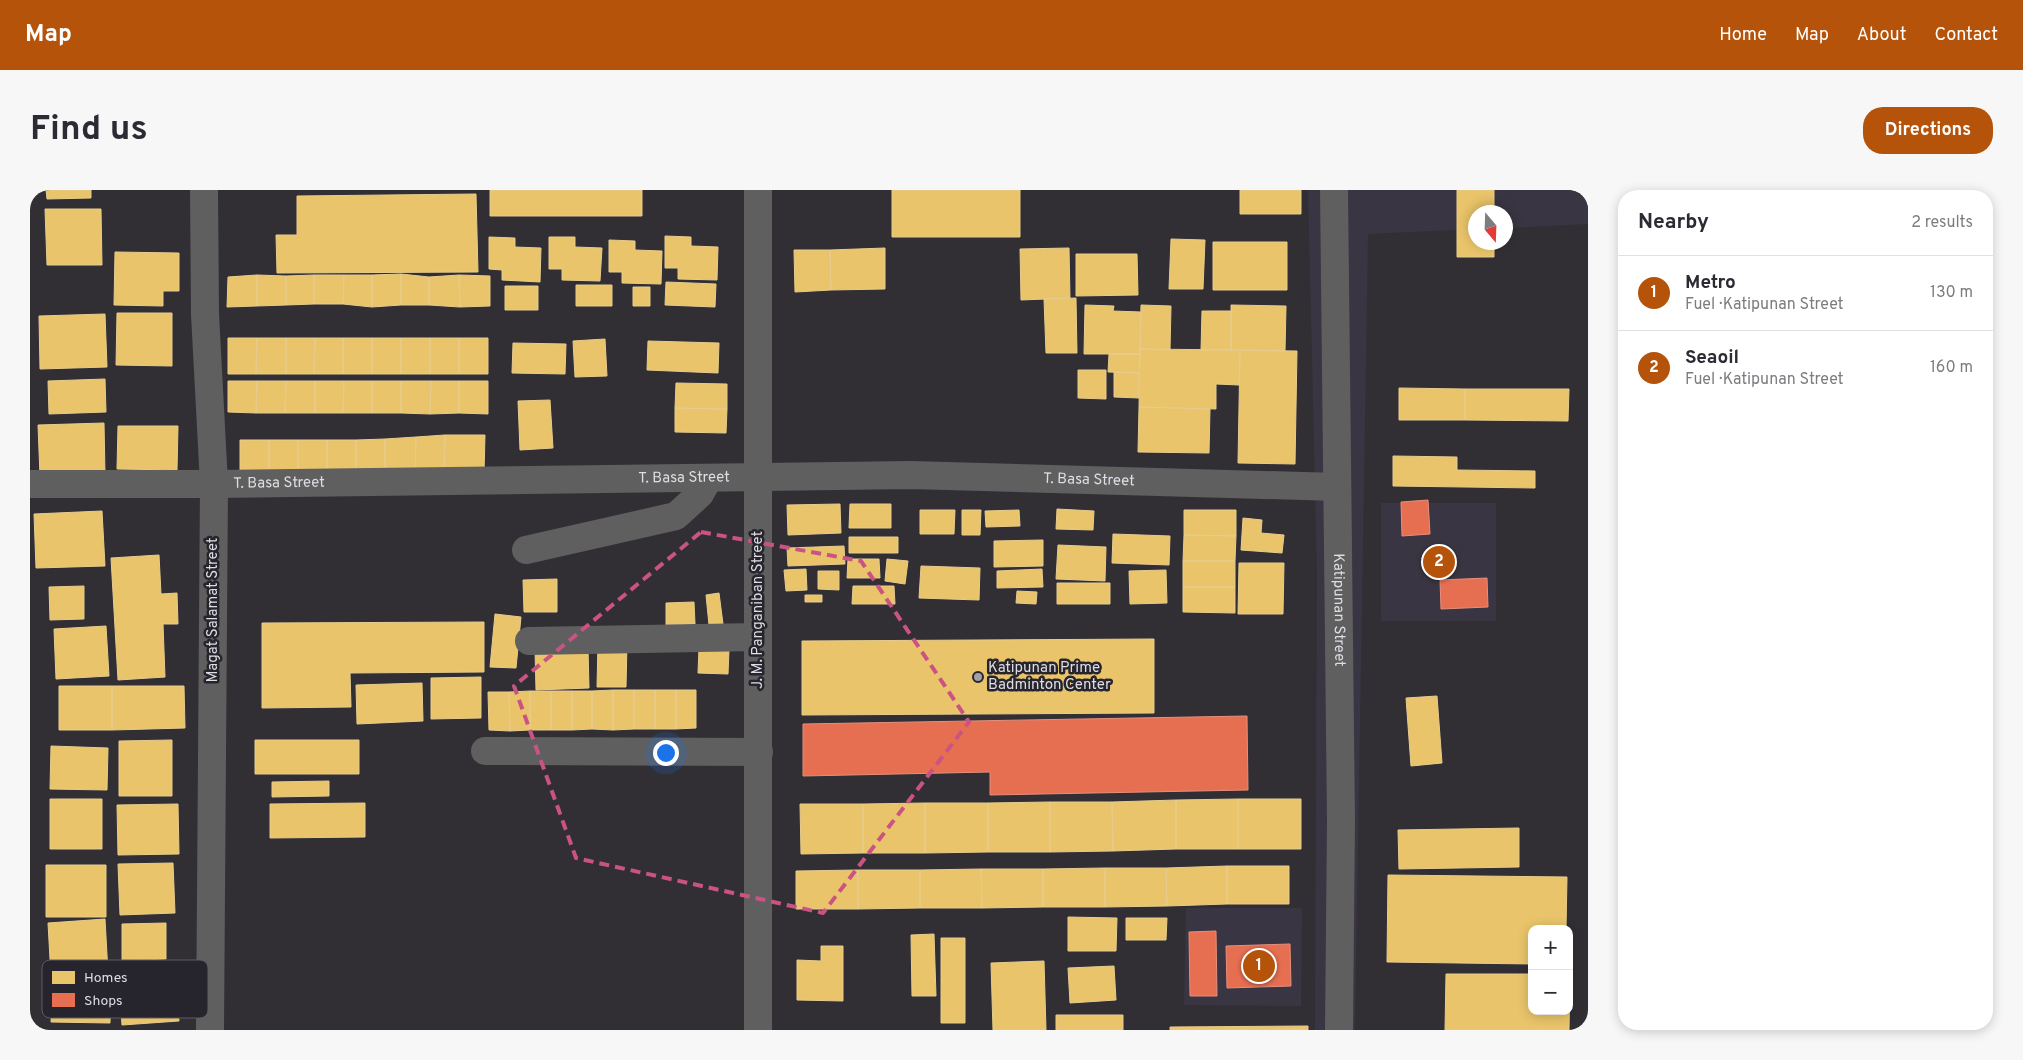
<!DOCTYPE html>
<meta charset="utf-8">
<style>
body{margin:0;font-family:Overpass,sans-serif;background:#f7f7f7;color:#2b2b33}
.controls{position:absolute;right:15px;bottom:15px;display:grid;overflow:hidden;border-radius:10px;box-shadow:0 2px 12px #0003}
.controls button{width:45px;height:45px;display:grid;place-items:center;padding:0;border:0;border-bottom:1px solid #e1e1e2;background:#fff;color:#2b2b33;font:25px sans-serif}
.compass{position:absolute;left:1438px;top:15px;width:45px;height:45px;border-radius:50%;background:#fff;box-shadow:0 2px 12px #0003;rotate:161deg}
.you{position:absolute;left:635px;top:562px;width:18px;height:18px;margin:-12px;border:4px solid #fff;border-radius:50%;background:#1a73e8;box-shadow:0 0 0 8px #1a73e833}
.badge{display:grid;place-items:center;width:32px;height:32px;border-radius:50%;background:#b45309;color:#fff;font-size:16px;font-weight:700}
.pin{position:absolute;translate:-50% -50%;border:2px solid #fff;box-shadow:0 1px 5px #0006}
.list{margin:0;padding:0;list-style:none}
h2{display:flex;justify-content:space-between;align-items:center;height:65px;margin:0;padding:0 20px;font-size:21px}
h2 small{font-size:16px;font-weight:400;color:#7c7c81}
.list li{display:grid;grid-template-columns:32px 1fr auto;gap:15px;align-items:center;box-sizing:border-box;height:75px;padding:0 20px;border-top:1px solid #e1e1e2}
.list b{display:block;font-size:19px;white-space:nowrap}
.list p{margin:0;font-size:16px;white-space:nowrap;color:#7c7c81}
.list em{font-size:16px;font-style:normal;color:#7c7c81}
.map{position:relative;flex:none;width:1558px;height:840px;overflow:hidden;border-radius:20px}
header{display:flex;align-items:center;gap:30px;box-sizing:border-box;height:70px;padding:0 25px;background:#b45309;color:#fff}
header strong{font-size:24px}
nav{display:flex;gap:28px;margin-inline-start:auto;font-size:18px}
.intro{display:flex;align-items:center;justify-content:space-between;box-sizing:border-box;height:120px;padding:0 30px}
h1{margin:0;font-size:35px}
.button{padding:12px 22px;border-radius:20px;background:#b45309;color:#fff;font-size:18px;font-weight:700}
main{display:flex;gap:30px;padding:0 30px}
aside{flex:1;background:#fff;border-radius:20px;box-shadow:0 2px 12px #0003}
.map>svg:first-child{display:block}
.built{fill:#3a3542}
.homes{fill:#e9c46a;stroke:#e6cc8e}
.shops{fill:#e76f51;stroke:#e5907d}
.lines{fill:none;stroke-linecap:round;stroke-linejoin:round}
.minor{stroke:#5f5f5f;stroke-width:28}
.marked{fill:none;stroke:#cb5384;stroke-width:4;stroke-dasharray:10 6;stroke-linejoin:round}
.poi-dot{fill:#a2a0a6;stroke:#26242c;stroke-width:2}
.labels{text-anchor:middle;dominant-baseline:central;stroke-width:5;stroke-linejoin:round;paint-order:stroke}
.street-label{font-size:15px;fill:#dfdde3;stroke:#26242c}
.poi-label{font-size:15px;fill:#dfdde3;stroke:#26242c;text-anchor:start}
.key{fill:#26242c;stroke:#5e5c63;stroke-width:1}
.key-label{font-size:14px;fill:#dfdde3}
</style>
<header>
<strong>Map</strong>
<nav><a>Home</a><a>Map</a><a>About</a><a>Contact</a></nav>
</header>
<div class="intro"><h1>Find us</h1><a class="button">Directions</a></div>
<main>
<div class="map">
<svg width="1558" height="840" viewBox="0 0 1558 840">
<rect width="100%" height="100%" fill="#312f34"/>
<path class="built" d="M 1278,0 L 1558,0 L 1558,34 L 1476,38 L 1476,22 L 1446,22 L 1445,39 L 1338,44 L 1325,840 L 1285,840 L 1287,381 Z
M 1351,313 L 1466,313 L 1466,431 L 1351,431 Z
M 1156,718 L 1272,718 L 1271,816 L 1154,815 Z"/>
<path class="homes" d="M 16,0 L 61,0 L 61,8 L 17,9 Z
M 460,0 L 612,0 L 612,26 L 460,26 Z
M 862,0 L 990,0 L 990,47 L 862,47 Z
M 1210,0 L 1271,0 L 1271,24 L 1210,24 Z
M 1427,0 L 1464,0 L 1464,22 L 1446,22 L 1446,52 L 1464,52 L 1464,67 L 1427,67 Z
M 446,4 L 448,82 L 247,83 L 246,45 L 267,45 L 267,6 Z
M 15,19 L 71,19 L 72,75 L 17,75 Z
M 635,46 L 661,47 L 661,56 L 688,57 L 687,90 L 648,89 L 648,78 L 635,78 Z
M 459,47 L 485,48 L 485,57 L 511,58 L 510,92 L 472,90 L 472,80 L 459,79 Z
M 519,47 L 545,47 L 545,57 L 572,58 L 570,91 L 532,90 L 532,79 L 519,79 Z
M 1141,49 L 1175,50 L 1173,99 L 1139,99 Z
M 579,50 L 605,51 L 605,60 L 632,61 L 631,94 L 592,93 L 592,82 L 579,82 Z
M 1183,52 L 1257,52 L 1257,100 L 1183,100 Z
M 855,58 L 855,99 L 801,100 L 800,60 Z
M 1039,58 L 1040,108 L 991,110 L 990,59 Z
M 764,60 L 800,60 L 801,100 L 765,102 Z
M 85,62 L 149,63 L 149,101 L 133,101 L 133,116 L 84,115 Z
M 1046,64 L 1107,64 L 1108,105 L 1046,106 Z
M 371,84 L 399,87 L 399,115 L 371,115 Z
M 371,84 L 371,115 L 342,117 L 342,85 Z
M 227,85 L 227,116 L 197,117 L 198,87 Z
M 227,85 L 256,86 L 256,115 L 227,116 Z
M 284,85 L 284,114 L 256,115 L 256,86 Z
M 284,85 L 314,85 L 313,114 L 284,114 Z
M 314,85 L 342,85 L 342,117 L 313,114 Z
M 429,85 L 430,117 L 399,115 L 399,87 Z
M 429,85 L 460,86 L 460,116 L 430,117 Z
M 636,92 L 686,94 L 685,117 L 635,115 Z
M 546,95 L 582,95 L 582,116 L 546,116 Z
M 475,96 L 508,96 L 508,120 L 475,120 Z
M 603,97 L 620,97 L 620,116 L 603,116 Z
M 1046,108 L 1047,163 L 1016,163 L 1014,109 Z
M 1055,115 L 1084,116 L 1083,121 L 1111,122 L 1110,164 L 1054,164 Z
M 1111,115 L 1141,116 L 1140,160 L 1110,159 Z
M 1201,115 L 1256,116 L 1255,161 L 1201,160 Z
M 1172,121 L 1201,121 L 1201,160 L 1171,160 Z
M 87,123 L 142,123 L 142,176 L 86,175 Z
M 75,124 L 77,177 L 10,179 L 9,126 Z
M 198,148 L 227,148 L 226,184 L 198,184 Z
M 227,148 L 256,148 L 256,184 L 226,184 Z
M 256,148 L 285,148 L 284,184 L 256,184 Z
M 285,148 L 313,148 L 313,184 L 284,184 Z
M 313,148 L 342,148 L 342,184 L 313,184 Z
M 342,148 L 371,148 L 371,184 L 342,184 Z
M 371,148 L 400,148 L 400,184 L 371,184 Z
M 400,148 L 429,148 L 429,184 L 400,184 Z
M 429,148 L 458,148 L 458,184 L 429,184 Z
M 575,149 L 577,186 L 545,187 L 543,151 Z
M 618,151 L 689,153 L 688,183 L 617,180 Z
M 483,153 L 536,154 L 535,184 L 482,183 Z
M 1110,159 L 1210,160 L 1209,195 L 1186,194 L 1186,219 L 1109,217 Z
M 1210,160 L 1267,161 L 1265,274 L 1208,273 Z
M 1079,164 L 1110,164 L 1109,183 L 1078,182 Z
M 1048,180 L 1076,180 L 1076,209 L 1048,208 Z
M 1084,182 L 1109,183 L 1109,208 L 1084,207 Z
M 75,189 L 76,222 L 19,224 L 18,191 Z
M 198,191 L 227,191 L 226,223 L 198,222 Z
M 227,191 L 256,191 L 255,223 L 226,223 Z
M 256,191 L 285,191 L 285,223 L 255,223 Z
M 285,191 L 314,191 L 313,223 L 285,223 Z
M 314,191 L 342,191 L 342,223 L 313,223 Z
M 342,191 L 371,191 L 371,223 L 342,223 Z
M 371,191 L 401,191 L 400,224 L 371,223 Z
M 401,191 L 429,191 L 429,223 L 400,224 Z
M 429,191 L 458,191 L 458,224 L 429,223 Z
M 646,193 L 697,194 L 697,219 L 645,218 Z
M 1369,198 L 1435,199 L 1435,230 L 1369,230 Z
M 1435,199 L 1539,199 L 1538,231 L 1435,230 Z
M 520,210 L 523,258 L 490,260 L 488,211 Z
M 1109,217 L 1180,219 L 1179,263 L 1108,262 Z
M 645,218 L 697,219 L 696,243 L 645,242 Z
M 74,233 L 75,284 L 10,286 L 8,235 Z
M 88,236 L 148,236 L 147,280 L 87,279 Z
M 415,245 L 414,284 L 385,288 L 386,247 Z
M 415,245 L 455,245 L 454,283 L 414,284 Z
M 386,247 L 385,288 L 355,286 L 355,249 Z
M 355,249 L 355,286 L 326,286 L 326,250 Z
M 210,250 L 239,250 L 239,286 L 210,286 Z
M 239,250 L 268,250 L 268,286 L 239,286 Z
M 268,250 L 297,250 L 297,287 L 268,286 Z
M 297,250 L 326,250 L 326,286 L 297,287 Z
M 1363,266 L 1427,267 L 1427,280 L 1505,281 L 1505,298 L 1363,296 Z
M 810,314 L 811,343 L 758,345 L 757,315 Z
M 820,314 L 861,314 L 861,338 L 819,338 Z
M 1027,319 L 1064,321 L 1063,340 L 1026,339 Z
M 890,320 L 925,320 L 924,344 L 890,344 Z
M 932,320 L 951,320 L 950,345 L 932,345 Z
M 989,320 L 990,336 L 956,337 L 955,321 Z
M 1154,320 L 1206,320 L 1206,346 L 1154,345 Z
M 72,321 L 75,376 L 6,378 L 4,324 Z
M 1213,328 L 1232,330 L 1231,343 L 1254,345 L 1252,363 L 1211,360 Z
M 1083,344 L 1140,346 L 1139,375 L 1082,373 Z
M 1154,345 L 1206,346 L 1205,371 L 1153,371 Z
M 819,347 L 868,347 L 868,363 L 819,363 Z
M 1013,350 L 1013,376 L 964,377 L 964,351 Z
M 1028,355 L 1076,357 L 1075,391 L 1026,389 Z
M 814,356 L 815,374 L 758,376 L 757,358 Z
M 129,365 L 131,404 L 147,403 L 148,434 L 133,434 L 135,487 L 88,490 L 81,368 Z
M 818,369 L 849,369 L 850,388 L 817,388 Z
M 857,369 L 878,371 L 875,394 L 855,391 Z
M 1153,371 L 1205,371 L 1205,397 L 1153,397 Z
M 1209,373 L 1254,373 L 1253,424 L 1208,424 Z
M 891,376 L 950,378 L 949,410 L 889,408 Z
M 776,379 L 777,400 L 756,401 L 754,380 Z
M 1012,379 L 1013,397 L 967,398 L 967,381 Z
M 1136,380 L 1137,413 L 1100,414 L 1099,381 Z
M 788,381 L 809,381 L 809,400 L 788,399 Z
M 527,389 L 527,422 L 494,422 L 493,390 Z
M 1027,393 L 1080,393 L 1080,414 L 1027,414 Z
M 54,396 L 54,429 L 20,430 L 19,397 Z
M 823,396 L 864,396 L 865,414 L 822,414 Z
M 1153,397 L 1205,397 L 1205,423 L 1153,422 Z
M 987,401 L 1007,402 L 1006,414 L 986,413 Z
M 689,403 L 693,434 L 679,435 L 676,405 Z
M 775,405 L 792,405 L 792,412 L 775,412 Z
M 664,412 L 665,434 L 636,435 L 636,413 Z
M 465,424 L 491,427 L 486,478 L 460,477 Z
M 454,432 L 454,482 L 320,483 L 321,517 L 232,518 L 232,433 Z
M 76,436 L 79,486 L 26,489 L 24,439 Z
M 1124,449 L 1124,523 L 772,525 L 772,451 Z
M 568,452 L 597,453 L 596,497 L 567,497 Z
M 558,458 L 559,498 L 506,500 L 505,460 Z
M 669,458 L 699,460 L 698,484 L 668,483 Z
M 451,487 L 451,528 L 401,529 L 401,488 Z
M 392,493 L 393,531 L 327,534 L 326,495 Z
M 29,496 L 82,496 L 82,540 L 29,540 Z
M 82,496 L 154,496 L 155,538 L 82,540 Z
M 583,500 L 583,540 L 562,539 L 562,501 Z
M 583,500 L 604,500 L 604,539 L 583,540 Z
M 604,500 L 625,500 L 625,539 L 604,539 Z
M 625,500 L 646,500 L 646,539 L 625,539 Z
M 646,500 L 666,500 L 666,538 L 646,539 Z
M 500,501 L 500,540 L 480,541 L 479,502 Z
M 500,501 L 521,501 L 521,540 L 500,540 Z
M 521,501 L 542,501 L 542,540 L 521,540 Z
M 542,501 L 562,501 L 562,539 L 542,540 Z
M 458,502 L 479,502 L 480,541 L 459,540 Z
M 1407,506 L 1412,573 L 1381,576 L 1376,508 Z
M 142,550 L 142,606 L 89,606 L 89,551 Z
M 225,550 L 329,550 L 329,584 L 225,584 Z
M 21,556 L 78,558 L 77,600 L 20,599 Z
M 299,591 L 299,606 L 242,607 L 242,592 Z
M 20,609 L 72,609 L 72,659 L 20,659 Z
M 1208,609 L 1208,659 L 1146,659 L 1146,610 Z
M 1208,609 L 1271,609 L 1271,659 L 1208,659 Z
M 1146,610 L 1146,659 L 1083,661 L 1082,612 Z
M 1020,612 L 1020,662 L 958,662 L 958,613 Z
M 1020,612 L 1082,612 L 1083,661 L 1020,662 Z
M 335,613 L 335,647 L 240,648 L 240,614 Z
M 895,613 L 895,663 L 833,663 L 833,614 Z
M 895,613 L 958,613 L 958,662 L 895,663 Z
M 148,614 L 149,664 L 88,665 L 87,615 Z
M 770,614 L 833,614 L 833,663 L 771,664 Z
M 1489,638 L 1489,677 L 1369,679 L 1368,640 Z
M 143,673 L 145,723 L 90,725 L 88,674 Z
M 16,675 L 76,675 L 76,727 L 16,727 Z
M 1197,676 L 1259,676 L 1259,714 L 1197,714 Z
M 1197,676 L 1197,714 L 1137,716 L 1136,678 Z
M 1075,678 L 1075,717 L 1013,717 L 1013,679 Z
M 1075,678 L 1136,678 L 1137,716 L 1075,717 Z
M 951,679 L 1013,679 L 1013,717 L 952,718 Z
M 951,679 L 952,718 L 890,718 L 890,680 Z
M 828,680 L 828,719 L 766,719 L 766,681 Z
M 828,680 L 890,680 L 890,718 L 828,719 Z
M 1358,685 L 1537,687 L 1536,739 L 1502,739 L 1502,774 L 1357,772 Z
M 1038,727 L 1087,728 L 1086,761 L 1038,761 Z
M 1096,728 L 1137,728 L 1136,750 L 1096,750 Z
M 75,729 L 78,783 L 21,787 L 18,733 Z
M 136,733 L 136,769 L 92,771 L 92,734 Z
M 904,744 L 906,806 L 882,806 L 881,745 Z
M 911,748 L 935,748 L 935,833 L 911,833 Z
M 791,756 L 813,756 L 813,811 L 767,810 L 767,770 L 791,771 Z
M 1014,771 L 1016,840 L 963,840 L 961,773 Z
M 1084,776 L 1086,810 L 1040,813 L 1038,778 Z
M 1416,784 L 1502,784 L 1502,821 L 1539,821 L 1540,784 L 1539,840 L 1415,840 Z
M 146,786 L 149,831 L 92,835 L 89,789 Z
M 23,792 L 81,793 L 80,833 L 21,832 Z
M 1026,825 L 1093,825 L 1093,840 L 1026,840 Z
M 1278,836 L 1278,840 L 1140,840 L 1140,837 Z"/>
<path class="shops" d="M 1398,310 L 1400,344 L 1372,346 L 1371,312 Z
M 1457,388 L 1458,417 L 1411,419 L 1410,390 Z
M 1217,526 L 1218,600 L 960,605 L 960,582 L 773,586 L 773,534 Z
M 1186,741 L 1187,806 L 1160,806 L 1159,742 Z
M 1260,754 L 1261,796 L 1197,798 L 1196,756 Z"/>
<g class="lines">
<g class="minor">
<path d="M 174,0 L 175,124 L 184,294 L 180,840"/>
<path id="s1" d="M 1304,0 L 1311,631 L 1309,840"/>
<path id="s2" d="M 0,294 L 184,294 L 881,285 L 1307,297"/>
<path d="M 496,360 L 646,326 L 670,304 L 679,288"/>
<path d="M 499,451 L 727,447"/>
<path d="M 455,561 L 729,562"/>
<path d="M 728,840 L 728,0"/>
</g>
</g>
<path class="marked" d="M 671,342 L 831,371 L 939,532 L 793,723 L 546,668 L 484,496 Z"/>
<circle class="poi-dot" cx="948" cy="487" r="5"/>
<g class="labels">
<g class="street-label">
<text stroke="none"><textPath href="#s2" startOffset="654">T. Basa Street</textPath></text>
<text stroke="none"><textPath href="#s2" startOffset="1059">T. Basa Street</textPath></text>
<text stroke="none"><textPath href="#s2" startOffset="249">T. Basa Street</textPath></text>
<text transform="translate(183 420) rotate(-90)">Magat Salamat Street</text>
<text transform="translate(728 420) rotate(-90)">J. M. Panganiban Street</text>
<text stroke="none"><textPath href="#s1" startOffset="420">Katipunan Street</textPath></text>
</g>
<g class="poi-label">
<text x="958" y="478">Katipunan Prime<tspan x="958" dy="17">Badminton Center</tspan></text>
</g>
</g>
<rect x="12" y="770" width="166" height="58" rx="8" class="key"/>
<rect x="22" y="781" width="23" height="13" fill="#e9c46a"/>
<rect x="22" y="803" width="23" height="14" fill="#e76f51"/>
<g class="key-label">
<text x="54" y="792">Homes</text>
<text x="54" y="815">Shops</text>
</g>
</svg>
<div class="controls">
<button>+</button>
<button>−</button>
</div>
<svg class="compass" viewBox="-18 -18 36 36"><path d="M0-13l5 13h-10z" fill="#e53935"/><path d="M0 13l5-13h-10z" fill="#7c7c81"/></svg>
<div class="you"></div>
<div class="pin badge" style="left:1229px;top:776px">1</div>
<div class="pin badge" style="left:1409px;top:372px">2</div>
</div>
<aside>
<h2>Nearby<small>2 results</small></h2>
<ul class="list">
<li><span class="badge">1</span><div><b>Metro</b><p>Fuel · Katipunan Street</p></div><em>130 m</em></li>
<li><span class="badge">2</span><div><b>Seaoil</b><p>Fuel · Katipunan Street</p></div><em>160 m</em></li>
</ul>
</aside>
</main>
